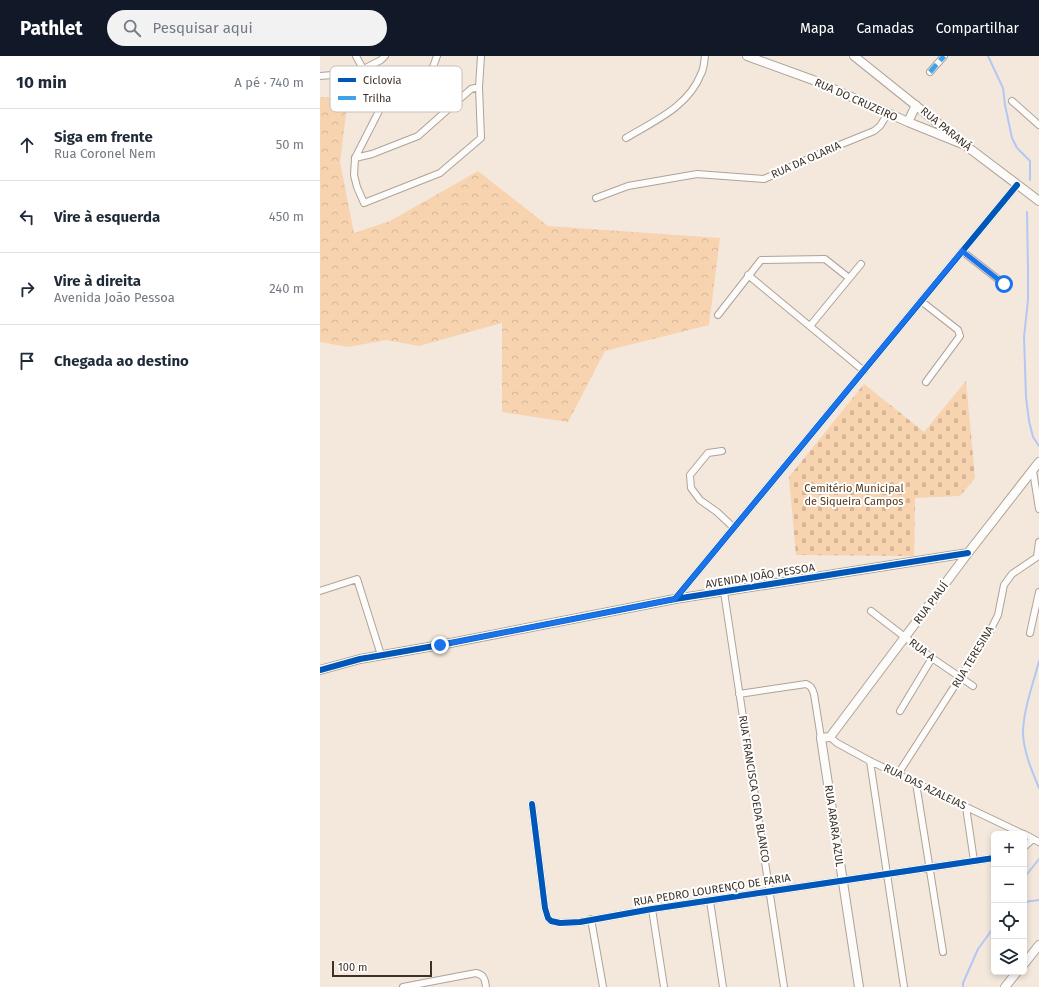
<!DOCTYPE html>
<html lang="pt">
<meta charset="utf-8">
<style>
body{margin:0;font-family:"Fira Sans",sans-serif;background:#f2f2f3;color:#1f2937}
.controls{position:absolute;right:12px;bottom:12px;display:grid;overflow:hidden;border-radius:6px;box-shadow:0 2px 6px #0003}
.controls button{width:36px;height:36px;display:grid;place-items:center;padding:0;border:0;border-bottom:1px solid #e0e1e3;background:#fff;color:#1f2937;font:20px sans-serif}
.scale{position:absolute;left:12px;bottom:10px;width:100px;box-sizing:border-box;padding-left:4px;border:2px solid #3d3127;border-top:0;font-size:11px;line-height:14px;white-space:nowrap;color:#3d3127;-webkit-text-stroke:3px #fff;paint-order:stroke}
.stop{position:absolute;width:12px;height:12px;margin:-9px;border:3px solid #1a73e8;border-radius:50%;background:#fff}
.stop.end{background:#1a73e8;border-color:#fff;box-shadow:0 1px 4px #0008}
.list{margin:0;padding:0;list-style:none}
h2{display:flex;justify-content:space-between;align-items:center;height:52px;margin:0;padding:0 16px;font-size:17px}
h2 small{font-size:13px;font-weight:400;color:#747a83}
.list li{display:grid;grid-template-columns:26px 1fr auto;gap:12px;align-items:center;box-sizing:border-box;height:72px;padding:0 16px;border-top:1px solid #e0e1e3}
.list b{display:block;font-size:15px;white-space:nowrap}
.list p{margin:0;font-size:13px;white-space:nowrap;color:#747a83}
.list em{font-size:13px;font-style:normal;color:#747a83}
.icon{flex:none;width:22px;height:22px;fill:none;stroke:currentColor;stroke-width:2;stroke-linecap:round;stroke-linejoin:round}
.map{position:relative;flex:none;width:719px;height:931px;overflow:hidden}
header{display:flex;align-items:center;gap:24px;box-sizing:border-box;height:56px;padding:0 20px;background:#111827;color:#fff}
header strong{font-size:19px}
nav{display:flex;gap:22px;margin-inline-start:auto;font-size:14px}
.search{width:280px;height:36px;background:#f2f2f3;display:flex;align-items:center;gap:10px;box-sizing:border-box;padding:0 14px;border-radius:22px;color:#747a83;font-size:15px}
main{display:flex}
aside{flex:1;background:#fff}
.map>svg:first-child{display:block}
.forest{fill:url(#forest-crowns)}
.cemetery{fill:url(#cemetery-stones)}
.lines{fill:none;stroke-linecap:round;stroke-linejoin:round}
.stream{stroke:#b2c8f3;stroke-width:2}
.minor-casing{stroke:#ada399;stroke-width:8}
.tertiary-casing{stroke:#ada399;stroke-width:10}
.minor{stroke:#fdfcfa;stroke-width:6}
.tertiary{stroke:#fdfcfa;stroke-width:8}
.quiet{stroke:#3fa3eb;stroke-width:5;stroke-dasharray:10 5;stroke-linecap:butt}
.cycleway-casing{stroke:#fff;stroke-width:8}
.cycleway{stroke:#0057b8;stroke-width:6}
.route{stroke:#1a73e8;stroke-width:5}
.labels{text-anchor:middle;dominant-baseline:central;stroke-width:4;stroke-linejoin:round;paint-order:stroke}
.street-label{font-size:11px;fill:#3d3127;stroke:#fff}
.park-label{font-size:11px;fill:#573718;stroke:#fff}
.key{fill:#fff;stroke:#c5c1be;stroke-width:1}
.key-label{font-size:11px;fill:#3d3127}
</style>
<header>
<strong>Pathlet</strong>
<div class="search"><svg class="icon" aria-label="search" viewBox="0 0 24 24"><circle cx="10" cy="10" r="6"/><path d="M15 15l6 6"/></svg>Pesquisar aqui</div>
<nav><a>Mapa</a><a>Camadas</a><a>Compartilhar</a></nav>
</header>
<main>
<aside>
<h2>10 min<small>A pé · 740 m</small></h2>
<ul class="list">
<li><svg class="icon" aria-label="ahead" viewBox="0 0 24 24"><path d="M12 20V5M6 11l6-6 6 6"/></svg><div><b>Siga em frente</b><p>Rua Coronel Nem</p></div><em>50 m</em></li>
<li><svg class="icon" aria-label="left" viewBox="0 0 24 24"><path d="M17 20v-9H6M10 6l-5 5 5 5"/></svg><div><b>Vire à esquerda</b></div><em>450 m</em></li>
<li><svg class="icon" aria-label="right" viewBox="0 0 24 24"><path d="M7 20v-9h11M14 6l5 5-5 5"/></svg><div><b>Vire à direita</b><p>Avenida João Pessoa</p></div><em>240 m</em></li>
<li><svg class="icon" aria-label="arrive" viewBox="0 0 24 24"><path d="M6 21V4h12l-3 4 3 4H6"/></svg><div><b>Chegada ao destino</b></div></li>
</ul>
</aside>
<div class="map">
<svg width="719" height="931" viewBox="0 0 719 931">
<defs>
<pattern id="forest-crowns" width="20" height="18" patternUnits="userSpaceOnUse"><rect width="20" height="18" fill="#f8d3af"/><path d="M2 6a3 3 0 1 1 6 0M12 15a3 3 0 1 1 6 0" fill="none" stroke="#d6b697"/></pattern>
<pattern id="cemetery-stones" width="16" height="16" patternUnits="userSpaceOnUse"><rect width="16" height="16" fill="#f8d3af"/><path d="M2 7V4a2 2 0 0 1 4 0v3zM10 15v-3a2 2 0 0 1 4 0v3z" fill="#d6b697"/></pattern>
</defs>
<rect width="100%" height="100%" fill="#f4e8dc"/>
<path class="forest" d="M 0,41 L 28,42 L 20,106 L 34,177 L 70,165 L 158,115 L 228,170 L 400,182 L 389,269 L 285,295 L 248,366 L 182,356 L 182,267 L 99,290 L 66,284 L 28,291 L 0,286 Z"/>
<path class="cemetery" d="M 646,325 L 655,422 L 640,440 L 595,442 L 594,500 L 476,499 L 469,421 L 544,328 L 604,376 Z"/>
<g class="lines">
<path class="stream" d="M 668,0 L 683,32 L 685,49 L 692,82 L 697,92 L 710,105 L 710,124
M 707,156 L 708,214 L 708,244 L 704,281 L 706,341 L 709,365 L 713,381 L 719,390
M 719,605 C 713,629 703,654 703,678 C 704,697 712,715 719,732
M 704,822 L 719,803
M 704,846 L 719,844
M 643,931 L 643,927 L 658,893 L 674,871"/>
<g class="minor-casing">
<path id="minor" d="M 36,0 L 43,13
M 117,0 L 113,11 L 74,45 L 61,51 L 35,102 L 34,119 L 37,131 L 44,147 L 120,117 L 161,82 L 159,31 L 161,0
M 610,16 L 624,0
M 36,17 L 61,51
M 0,20 L 36,17 L 61,4 L 65,0
M 692,45 L 719,69
M 306,82 C 334,65 368,51 381,18 C 384,13 384,6 385,0
M 35,102 L 52,98 L 98,80 L 151,33 L 159,31
M 276,142 L 308,130 L 377,118 L 444,123 L 517,90 L 554,75 L 560,70 L 568,57
M 642,195 L 684,228
M 428,219 L 544,315
M 601,245 L 638,274 L 640,280 L 606,326
M 398,259 L 441,204 L 505,203 L 529,222
M 490,270 L 541,208
M 402,395 L 388,397 L 370,419 L 371,432 L 380,444 L 397,456 L 414,472
M 713,415 L 719,453
M 0,535 L 37,523 L 61,599
M 404,536 L 464,931
M 355,543 L 697,129
M 551,555 L 612,602 L 653,630
M 710,577 L 719,536
M 419,638 L 486,628 C 491,630 492,632 494,638 L 501,682
M 580,655 L 612,602
M 510,681 L 517,687 L 550,705 L 703,778
M 550,705 L 584,931
M 578,718 L 670,575 L 678,559 L 684,529 L 692,518 L 717,501 L 719,486
M 596,727 L 623,896
M 212,748 L 225,852 L 228,862 L 231,865 L 240,867 L 260,866 L 332,853 L 674,802
M 646,751 L 654,805
M 704,778 L 719,786
M 704,791 L 713,783
M 390,845 L 403,931
M 332,853 L 344,931
M 271,863 L 283,931
M 83,931 L 156,917 C 164,919 165,923 166,931"/>
</g>
<g class="tertiary-casing">
<path id="tertiary" d="M 427,0 L 493,24 L 588,66 L 645,89
M 534,0 L 645,89 L 719,145
M 588,66 L 596,49
M 0,614 L 40,603 L 120,589 L 355,543 L 648,497
M 704,908 L 719,889
M 539,931 L 501,682 L 510,681 L 648,497 L 719,406
M 685,931 L 697,916"/>
</g>
<use href="#minor" class="minor"/>
<use href="#tertiary" class="tertiary"/>
<path class="quiet" d="M 610,16 L 624,0"/>
<g class="cycleway-casing">
<path id="cycleway" d="M 355,543 L 697,129
M 0,614 L 40,603 L 120,589 L 355,543 L 648,497
M 212,748 L 225,852 L 228,862 L 231,865 L 240,867 L 260,866 L 332,853 L 674,802"/>
</g>
<use href="#cycleway" class="cycleway"/>
</g>
<g class="lines">
<path class="route" d="M 120,589 L 355,543 L 642,195 L 684,228"/>
</g>
<g class="labels">
<g class="street-label">
<text transform="translate(536 44) rotate(24)">RUA DO CRUZEIRO</text>
<text transform="translate(626 73) rotate(39)">RUA PARANÁ</text>
<text transform="translate(486 104) rotate(-24)">RUA DA OLARIA</text>
<text transform="translate(440 520) rotate(-9)">AVENIDA JOÃO PESSOA</text>
<text transform="translate(611 547) rotate(-53)">RUA PIAUÍ</text>
<text transform="translate(602 594) rotate(37)">RUA A</text>
<text transform="translate(653 601) rotate(-59)">RUA TERESINA</text>
<text transform="translate(605 731) rotate(26)">RUA DAS AZALEIAS</text>
<text transform="translate(434 733) rotate(81)">RUA FRANCISCA OEDA BLANCO</text>
<text transform="translate(514 770) rotate(82)">RUA ARARA AZUL</text>
<text transform="translate(392 834) rotate(-9)">RUA PEDRO LOURENÇO DE FARIA</text>
</g>
<g class="park-label">
<text x="534" y="432">Cemitério Municipal<tspan x="534" dy="13">de Siqueira Campos</tspan></text>
</g>
</g>
<rect x="10" y="10" width="132" height="46" rx="6" class="key"/>
<rect x="18" y="22" width="18" height="4" fill="#0057b8"/>
<rect x="18" y="40" width="18" height="4" fill="#3fa3eb"/>
<g class="key-label">
<text x="43" y="28">Ciclovia</text>
<text x="43" y="46">Trilha</text>
</g>
</svg>
<div class="controls">
<button>+</button>
<button>−</button>
<button><svg class="icon" aria-label="locate" viewBox="0 0 24 24"><circle cx="12" cy="12" r="6"/><path d="M12 2v4M12 18v4M2 12h4M18 12h4"/></svg></button>
<button><svg class="icon" aria-label="layers" viewBox="0 0 24 24"><path d="M12 4l9 5-9 5-9-5zM3 14l9 5 9-5"/></svg></button>
</div>
<div class="scale">100 m</div>
<div class="stop" style="left:684px;top:228px"></div>
<div class="stop end" style="left:120px;top:589px"></div>
</div>
</main>
